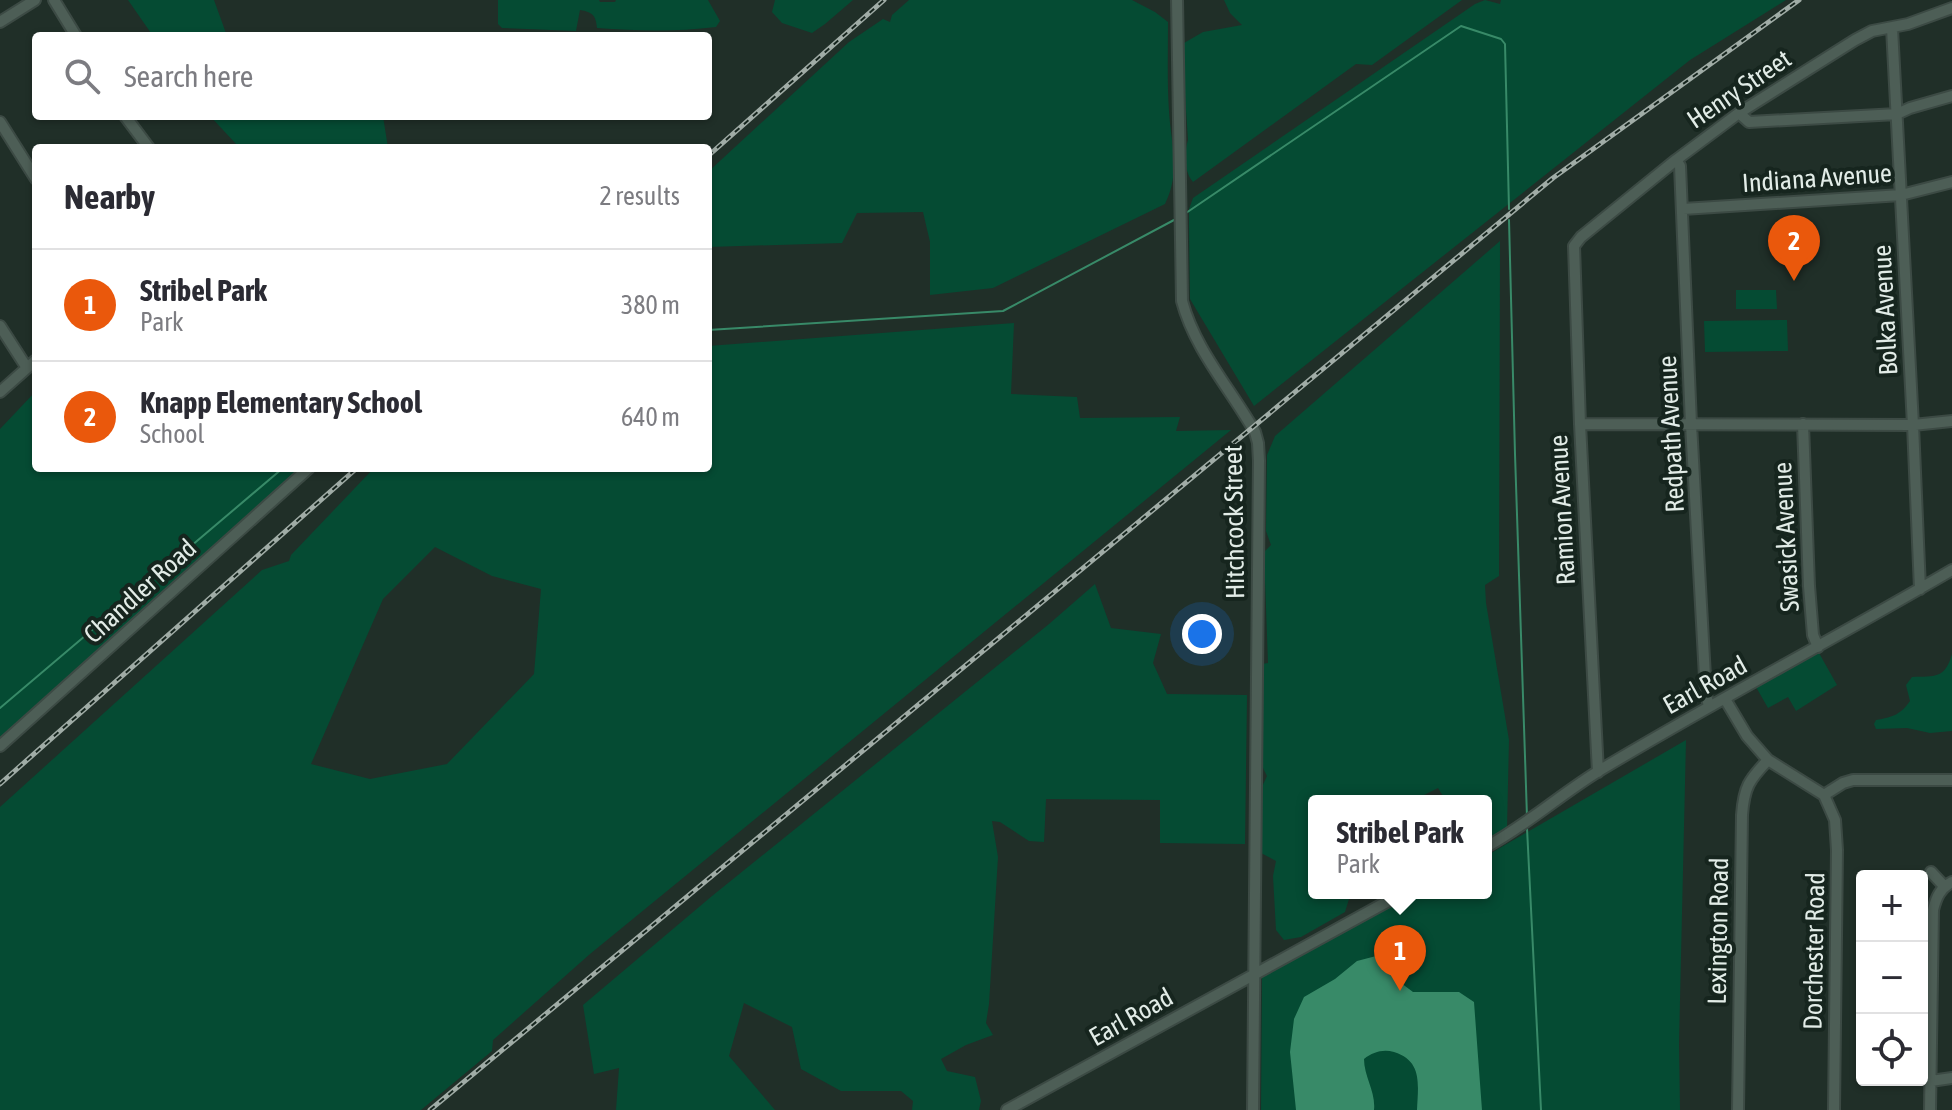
<!DOCTYPE html>
<meta charset="utf-8">
<style>
body{margin:0;font-family:"Asap Condensed",sans-serif;background:#f7f7f7;color:#2b2b33}
.controls{position:absolute;right:24px;bottom:24px;display:grid;overflow:hidden;border-radius:8px;box-shadow:0 2px 6px #0004}
.controls button{width:72px;height:72px;display:grid;place-items:center;padding:0;border:0;border-bottom:2px solid #e1e1e2;background:#fff;color:#2b2b33;font:40px sans-serif}
.you{position:absolute;left:1202px;top:634px;width:28px;height:28px;margin:-20px;border:6px solid #fff;border-radius:50%;background:#1a73e8;box-shadow:0 0 0 12px #1a73e833}
.badge{display:grid;place-items:center;width:52px;height:52px;border-radius:50%;background:#ea580c;color:#fff;font-size:26px;font-weight:700}
.pin{position:absolute;translate:-50% -66px;filter:drop-shadow(0 2px 4px #0008)}
.pin::after{content:'';position:absolute;top:42px;width:28px;height:24px;background:inherit;clip-path:polygon(0 0,100% 0,50% 100%)}
.popup{position:absolute;left:1308px;top:795px;width:184px;height:104px;box-sizing:border-box;display:grid;place-content:center;border-radius:8px;background:#fff;filter:drop-shadow(0 2px 6px #0005);font-size:26px;white-space:nowrap;color:#7c7c81}
.popup b{font-size:30px;color:#2b2b33}
.popup::after{content:'';position:absolute;left:50%;top:100%;margin-left:-16px;border:16px solid transparent;border-top-color:#fff}
.list{margin:0;padding:0;list-style:none}
h2{display:flex;justify-content:space-between;align-items:center;height:104px;margin:0;padding:0 32px;font-size:34px}
h2 small{font-size:26px;font-weight:400;color:#7c7c81}
.list li{display:grid;grid-template-columns:52px 1fr auto;gap:24px;align-items:center;box-sizing:border-box;height:112px;padding:0 32px;border-top:2px solid #e1e1e2}
.list b{display:block;font-size:30px;white-space:nowrap}
.list p{margin:0;font-size:26px;white-space:nowrap;color:#7c7c81}
.list em{font-size:26px;font-style:normal;color:#7c7c81}
.icon{flex:none;width:44px;height:44px;fill:none;stroke:currentColor;stroke-width:2;stroke-linecap:round;stroke-linejoin:round}
.map{position:relative;flex:none;width:1952px;height:1110px;overflow:hidden}
.search{position:absolute;background:#fff;box-shadow:0 2px 6px #0004;left:32px;top:32px;width:680px;height:88px;display:flex;align-items:center;gap:20px;box-sizing:border-box;padding:0 28px;border-radius:8px;color:#7c7c81;font-size:30px}
.panel{position:absolute;background:#fff;box-shadow:0 2px 6px #0004;left:32px;top:144px;width:680px;height:328px;border-radius:8px}
.map>svg:first-child{display:block}
.green{fill:#054b33;fill-rule:evenodd}
.water{fill:#388a68}
.lines{fill:none;stroke-linecap:round;stroke-linejoin:round}
.stream{stroke:#388a68;stroke-width:2}
.minor-casing{stroke:#3c4a44;stroke-width:14}
.minor{stroke:#4d5e56;stroke-width:10}
.rail-casing{stroke:#a0aca6;stroke-width:5}
.rail{stroke:#16251e;stroke-width:2;stroke-dasharray:6;stroke-linecap:butt}
.labels{text-anchor:middle;dominant-baseline:central;stroke-width:8;stroke-linejoin:round;paint-order:stroke}
.street-label{font-size:26px;fill:#e2ece7;stroke:#16251e}
</style>
<div class="map">
<svg width="1952" height="1110" viewBox="0 0 1952 1110">
<rect width="100%" height="100%" fill="#202f28"/>
<path class="green" d="M 128,0 L 214,0 L 227,36 L 153,36 Z
M 498,0 L 599,0 L 600,2 L 615,2 L 616,0 L 708,0 L 720,21 L 716,27 C 676,32 637,31 597,28 C 596,16 593,12 580,10 L 576,31 L 502,28 L 498,24 Z
M 775,0 L 853,0 L 825,24 L 812,33 L 782,23 L 772,12 Z
M 909,0 L 1132,0 L 1155,12 L 1168,22 C 1168,51 1167,82 1169,111 C 1171,145 1181,171 1165,204 L 993,288 L 930,295 L 930,242 L 923,212 L 857,213 L 842,243 L 708,247 L 708,172 L 849,42 L 883,19 L 890,22 L 892,15 Z
M 1224,0 L 1462,0 L 1372,65 L 1356,64 L 1193,182 C 1184,172 1184,153 1188,140 L 1183,64 L 1184,43 L 1203,32 L 1242,25 L 1230,13 Z
M 1485,0 L 1500,4 L 1501,0 L 1786,0 L 1690,60 L 1254,406 L 1190,299 L 1189,228 L 1189,209 L 1193,198 L 1475,4 Z
M 210,116 L 383,116 L 388,148 L 234,148 L 237,145 Z
M 1500,241 L 1499,576 L 1485,585 L 1486,603 L 1509,740 L 1507,828 L 1486,844 L 1486,801 L 1446,801 L 1438,788 L 1418,798 L 1403,801 L 1395,795 L 1385,797 L 1383,801 L 1314,801 L 1314,893 L 1348,893 L 1349,899 L 1345,912 L 1301,937 L 1284,940 L 1276,930 L 1273,876 L 1276,861 L 1261,853 L 1260,791 L 1267,776 L 1263,768 L 1262,664 L 1268,663 L 1264,552 L 1271,545 L 1266,531 L 1267,455 L 1275,436 Z
M 1736,290 L 1776,290 L 1777,309 L 1736,309 Z
M 1787,320 L 1788,351 L 1705,352 L 1704,321 Z
M 1014,323 L 1011,394 L 1077,397 L 1080,418 L 1180,417 L 1176,431 L 1231,430 L 590,954 L 493,1040 L 492,1051 L 421,1110 L 0,1110 L 0,807 L 262,570 L 289,561 L 291,555 L 374,468 L 708,468 L 708,346 ZM 435,547 L 492,576 L 541,589 L 534,674 L 447,764 L 370,779 L 311,764 L 383,599 Z
M 36,391 L 36,468 L 304,468 L 0,737 L 0,429 Z
M 1095,584 L 1111,628 L 1161,634 L 1153,663 L 1167,694 L 1247,695 L 1245,844 L 1160,843 L 1160,800 L 1046,799 L 1044,842 L 1029,841 L 1000,822 L 992,821 L 998,857 L 989,1004 L 986,1023 L 993,1035 L 966,1045 L 941,1059 L 947,1071 L 975,1077 L 981,1101 L 979,1110 L 912,1110 L 913,1101 L 901,1091 L 841,1091 L 801,1069 L 792,1027 L 744,1003 L 729,1056 L 775,1110 L 616,1110 L 619,1068 L 594,1074 L 583,1005 L 712,896 L 1049,624 Z
M 1819,653 L 1837,685 L 1796,711 L 1788,697 L 1768,708 L 1756,687 Z
M 1952,654 L 1952,731 L 1930,733 L 1907,728 L 1876,729 L 1874,724 L 1876,720 C 1893,717 1900,715 1910,701 L 1906,685 L 1912,677 C 1935,676 1945,679 1952,654 Z
M 1686,740 L 1679,1044 L 1680,1110 L 1261,1110 L 1262,974 L 1416,893 L 1486,893 L 1486,856 Z"/>
<path class="water" d="M 1380,955 L 1397,980 L 1413,992 L 1459,992 L 1474,1002 L 1482,1110 L 1417,1110 C 1418,1085 1423,1061 1394,1052 C 1383,1049 1373,1052 1364,1059 C 1364,1077 1376,1092 1374,1110 L 1296,1110 L 1290,1052 L 1294,1019 L 1304,997 L 1335,979 L 1357,961 Z"/>
<g class="lines">
<path class="stream" d="M 1186,213 L 1461,26 L 1501,39 L 1505,44 L 1509,209
M 1509,220 L 1515,454 L 1527,817
M 708,330 L 1003,311 L 1174,220
M 0,708 L 283,468
M 1527,828 L 1541,1110"/>
<g class="minor-casing">
<path id="minor" d="M 54,0 L 76,36
M 1177,0 L 1182,301 C 1195,350 1230,388 1255,432 L 1258,443 L 1259,461 L 1253,1110
M 0,22 L 35,0
M 1892,28 L 1913,425 L 1920,589
M 1739,113 L 1749,122 L 1897,114 L 1910,108 L 1952,96
M 125,116 L 149,148
M 0,122 L 36,179
M 1676,160 L 1680,166 L 1691,424 L 1706,695 L 1709,706
M 1683,209 L 1901,195 L 1952,182
M 0,326 L 27,368
M 0,392 L 36,360
M 1580,424 L 1913,425 L 1952,421
M 1803,424 L 1809,586 L 1813,635 L 1818,647
M 1725,699 L 1747,736 L 1768,760 L 1824,795 L 1843,783 L 1853,780 L 1952,780
M 0,746 L 309,468
M 1598,772 L 1580,424 L 1574,246 L 1581,237 L 1676,160 L 1739,113 L 1855,40 L 1872,31 L 1908,24 L 1952,8
M 1824,795 L 1835,820 L 1837,850 L 1834,1110
M 1486,847 C 1527,825 1562,793 1602,769 C 1717,700 1836,638 1952,570
M 1931,872 L 1944,886
M 1931,1081 L 1952,1078
M 1007,1110 L 1403,893
M 1738,1110 L 1742,815 C 1744,787 1749,780 1768,760
M 1930,1110 L 1933,910 C 1936,898 1940,888 1952,882"/>
</g>
<use href="#minor" class="minor"/>
<g class="rail-casing">
<path id="rail" d="M 708,156 L 884,0
M 0,784 L 357,468
M 430,1110 L 1553,178 L 1799,0"/>
</g>
<use href="#rail" class="rail"/>
</g>
<g class="labels">
<g class="street-label">
<text transform="translate(1739 89) rotate(-34)">Henry Street</text>
<text transform="translate(1817 178) rotate(-4)">Indiana Avenue</text>
<text transform="translate(1885 310) rotate(-93)">Bolka Avenue</text>
<text transform="translate(1671 434) rotate(-93)">Redpath Avenue</text>
<text transform="translate(1562 510) rotate(-93)">Ramion Avenue</text>
<text transform="translate(1234 522) rotate(-91)">Hitchcock Street</text>
<text transform="translate(1786 537) rotate(-93)">Swasick Avenue</text>
<text transform="translate(140 591) rotate(-42)">Chandler Road</text>
<text transform="translate(1705 685) rotate(-29)">Earl Road</text>
<text transform="translate(1718 931) rotate(-89)">Lexington Road</text>
<text transform="translate(1814 951) rotate(-89)">Dorchester Road</text>
<text transform="translate(1131 1017) rotate(-29)">Earl Road</text>
</g>
</g>
</svg>
<div class="controls">
<button>+</button>
<button>−</button>
<button><svg class="icon" aria-label="locate" viewBox="0 0 24 24"><circle cx="12" cy="12" r="6"/><path d="M12 2v4M12 18v4M2 12h4M18 12h4"/></svg></button>
</div>
<div class="you"></div>
<div class="pin badge" style="left:1400px;top:991px">1</div>
<div class="popup"><b>Stribel Park</b>Park</div>
<div class="pin badge" style="left:1794px;top:281px">2</div>
<div class="search"><svg class="icon" aria-label="search" viewBox="0 0 24 24"><circle cx="10" cy="10" r="6"/><path d="M15 15l6 6"/></svg>Search here</div>
<section class="panel">
<h2>Nearby<small>2 results</small></h2>
<ul class="list">
<li><span class="badge">1</span><div><b>Stribel Park</b><p>Park</p></div><em>380 m</em></li>
<li><span class="badge">2</span><div><b>Knapp Elementary School</b><p>School</p></div><em>640 m</em></li>
</ul>
</section>
</div>
